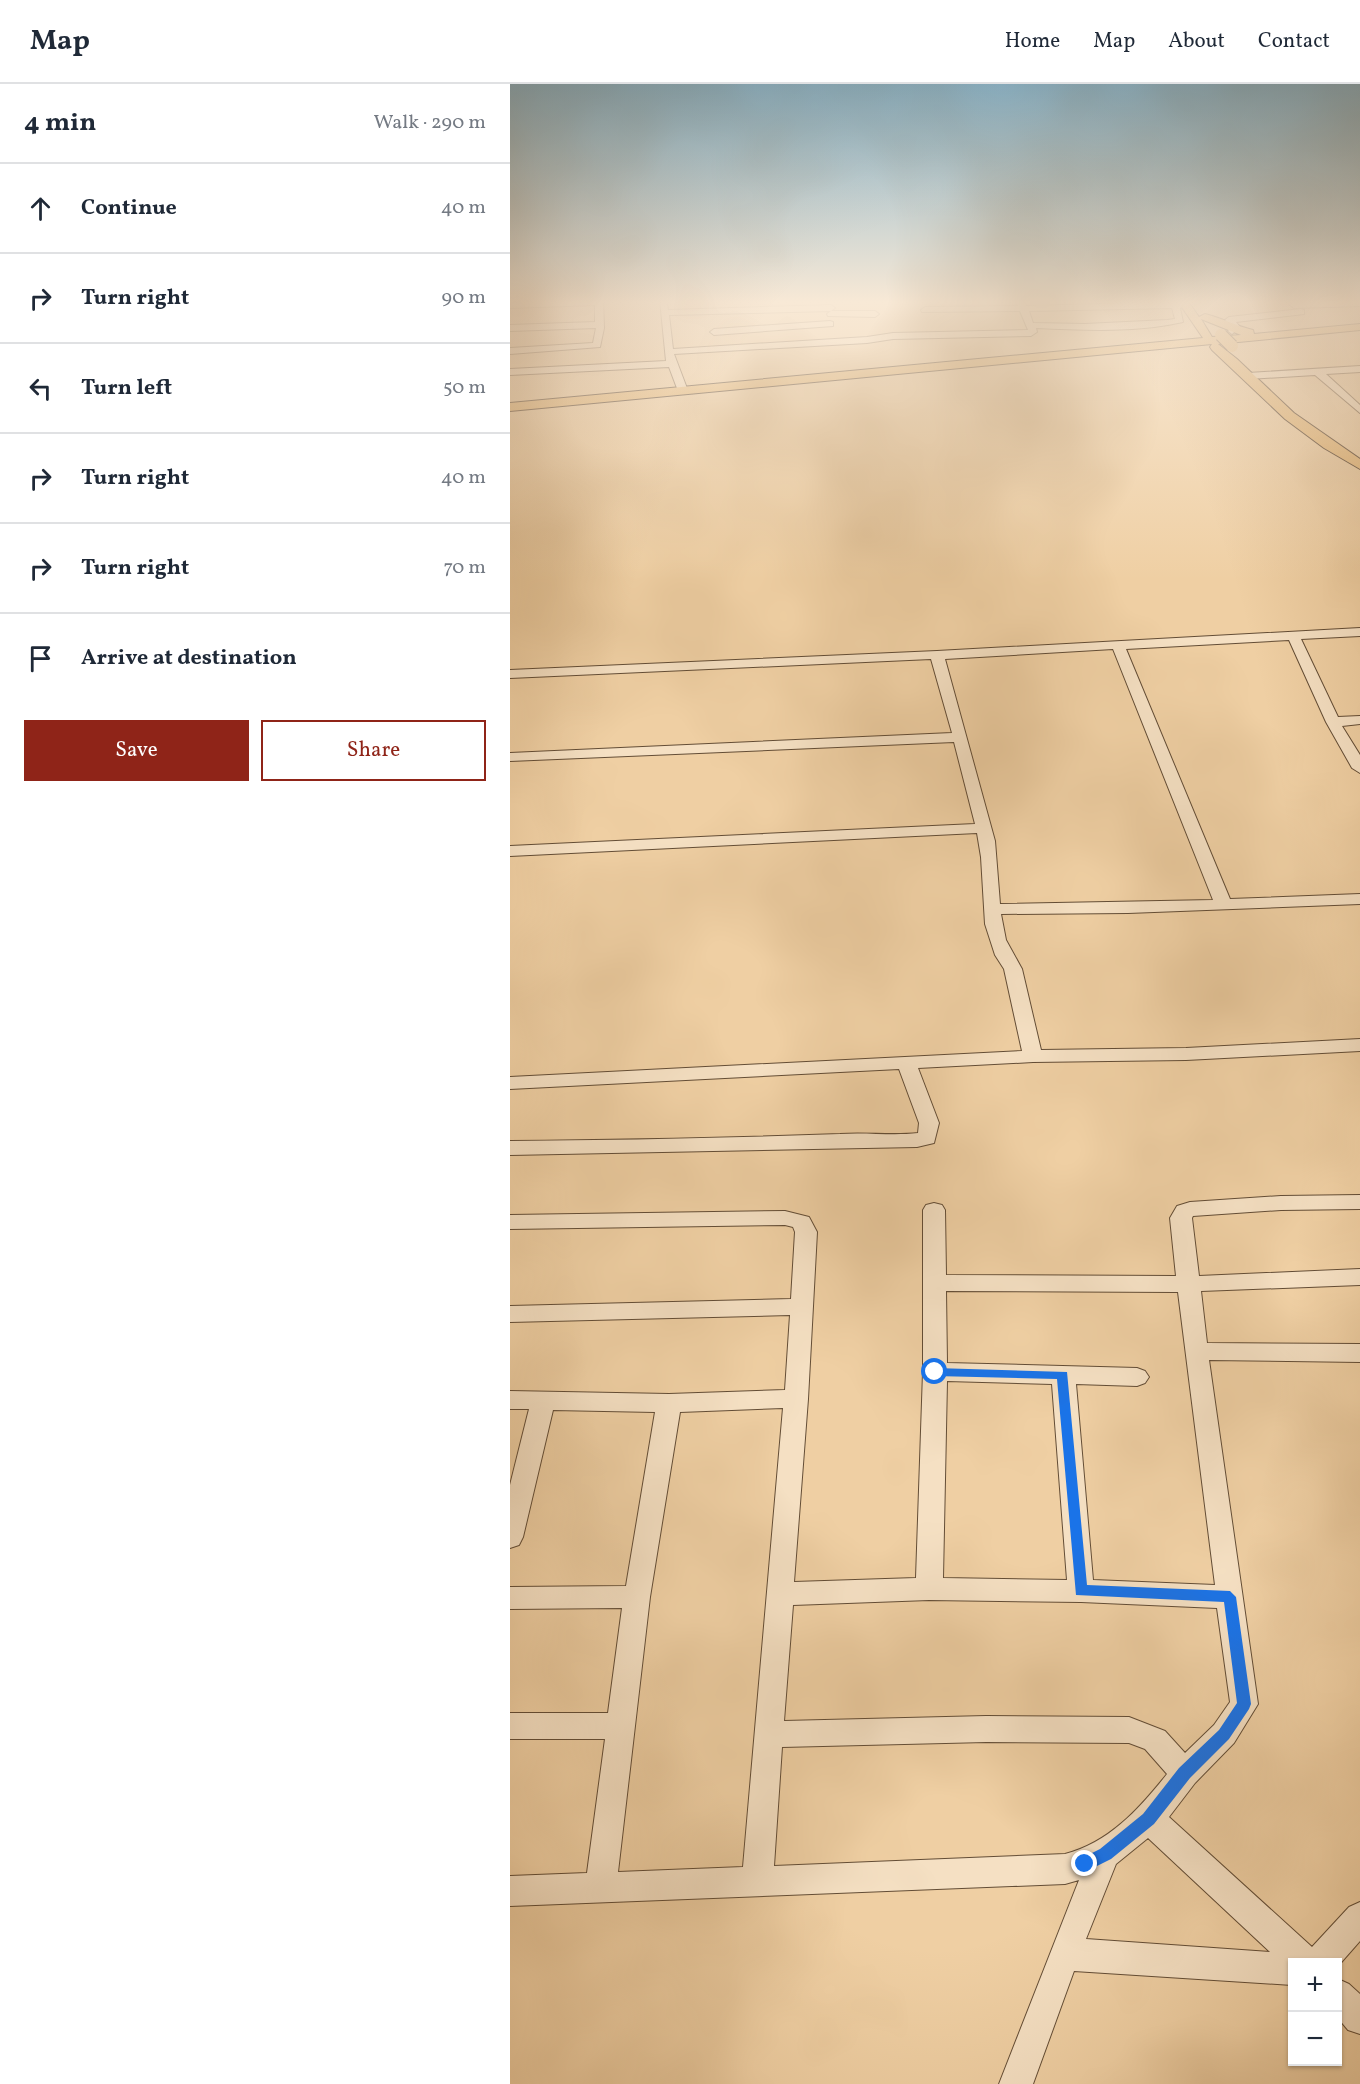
<!DOCTYPE html>
<meta charset="utf-8">
<style>
body{margin:0;font-family:Vollkorn,serif;background:#f6f6f7;color:#1f2937}
.controls{position:absolute;right:18px;bottom:18px;display:grid;overflow:hidden;border-radius:0px;box-shadow:0 2px 4px #0004}
.controls button{width:54px;height:54px;display:grid;place-items:center;padding:0;border:0;border-bottom:2px solid #e0e1e3;background:#fff;color:#1f2937;font:30px sans-serif}
.stop{position:absolute;width:18px;height:18px;margin:-14px;border:4px solid #1a73e8;border-radius:50%;background:#fff}
.stop.end{background:#1a73e8;border-color:#fff;box-shadow:0 2px 6px #0008}
.list{margin:0;padding:0;list-style:none}
h2{display:flex;justify-content:space-between;align-items:center;height:78px;margin:0;padding:0 24px;font-size:26px}
h2 small{font-size:20px;font-weight:400;color:#747a83}
.list li{display:grid;grid-template-columns:39px 1fr auto;gap:18px;align-items:center;box-sizing:border-box;height:90px;padding:0 24px;border-top:2px solid #e0e1e3}
.list b{display:block;font-size:22px;white-space:nowrap}
.list em{font-size:20px;font-style:normal;color:#747a83}
.actions{display:flex;gap:12px;padding:18px 24px}
.actions a{flex:1;padding:14px 0;border:2px solid #8f2418;border-radius:0px;text-align:center;font-size:21px;color:#8f2418}
.actions .main{background:#8f2418;color:#fff}
.icon{flex:none;width:33px;height:33px;fill:none;stroke:currentColor;stroke-width:2;stroke-linecap:round;stroke-linejoin:round}
.map{position:relative;flex:none;width:850px;height:2000px;overflow:hidden}
header{display:flex;align-items:center;gap:36px;box-sizing:border-box;height:84px;padding:0 30px;background:#fff;border-bottom:2px solid #e0e1e3}
header strong{font-size:28px}
nav{display:flex;gap:33px;margin-inline-start:auto;font-size:21px}
main{display:flex}
aside{flex:1;background:#fff}
.map>svg:first-child{display:block}
.lines{fill:none;stroke-linecap:round;stroke-linejoin:round}
.minor-casing{stroke:#634d36;stroke-width:2}
.major-casing{stroke:#342212;stroke-width:2}
.minor{fill:#f5e0c3;fill-rule:evenodd}
.major{fill:#e8b872;fill-rule:evenodd}
.major-bridge-casing{stroke:#342212;stroke-width:14;stroke-linecap:butt}
.major-bridge{stroke:#e8b872;stroke-width:12}
.route{fill:#1a73e8}
</style>
<header>
<strong>Map</strong>
<nav><a>Home</a><a>Map</a><a>About</a><a>Contact</a></nav>
</header>
<main>
<aside>
<h2>4 min<small>Walk · 290 m</small></h2>
<ul class="list">
<li><svg class="icon" aria-label="ahead" viewBox="0 0 24 24"><path d="M12 20V5M6 11l6-6 6 6"/></svg><div><b>Continue</b></div><em>40 m</em></li>
<li><svg class="icon" aria-label="right" viewBox="0 0 24 24"><path d="M7 20v-9h11M14 6l5 5-5 5"/></svg><div><b>Turn right</b></div><em>90 m</em></li>
<li><svg class="icon" aria-label="left" viewBox="0 0 24 24"><path d="M17 20v-9H6M10 6l-5 5 5 5"/></svg><div><b>Turn left</b></div><em>50 m</em></li>
<li><svg class="icon" aria-label="right" viewBox="0 0 24 24"><path d="M7 20v-9h11M14 6l5 5-5 5"/></svg><div><b>Turn right</b></div><em>40 m</em></li>
<li><svg class="icon" aria-label="right" viewBox="0 0 24 24"><path d="M7 20v-9h11M14 6l5 5-5 5"/></svg><div><b>Turn right</b></div><em>70 m</em></li>
<li><svg class="icon" aria-label="arrive" viewBox="0 0 24 24"><path d="M6 21V4h12l-3 4 3 4H6"/></svg><div><b>Arrive at destination</b></div></li>
</ul>
<div class="actions"><a class="main">Save</a><a>Share</a></div>
</aside>
<div class="map">
<svg width="850" height="2000" viewBox="0 0 850 2000">
<rect width="100%" height="100%" fill="#efcfa3"/>
<filter id="stains"><feTurbulence type="fractalNoise" baseFrequency=".00333" numOctaves="4"/><feColorMatrix values="0 0 0 0 .2 0 0 0 0 .09 0 0 0 0 .02 0 0 0 .5 -.17"/></filter>
<radialGradient id="worn" r=".72"><stop offset=".6" stop-color="#630" stop-opacity="0"/><stop offset="1" stop-color="#630" stop-opacity=".3"/></radialGradient>
<g class="lines">
<g class="minor-casing">
<path id="minor" d="M 93,216 L 94,244 L 90,263 L 0,270 L 0,264 L 83,259 L 86,244 L 0,247 L 0,241 L 85,238 L 85,221 L 0,224 L 0,218 Z
M 150,216 L 156,216 L 158,226 L 321,221 L 325,224 L 321,227 L 159,231 L 163,265 L 357,253 L 383,249 L 518,246 L 510,227 L 412,228 L 411,226 L 415,223 L 508,222 L 506,216 L 514,216 L 516,222 L 665,218 L 679,221 L 670,224 L 673,238 C 626,249 573,246 526,244 L 527,248 L 521,252 L 383,255 L 357,259 L 164,270 L 178,307 L 173,310 L 168,307 L 159,283 L 0,291 L 0,285 L 156,277 ZM 662,224 L 665,235 L 657,236 L 575,240 L 523,239 L 519,227 Z
M 850,216 L 850,222 L 784,224 L 780,221 L 784,218 Z
M 791,225 L 794,226 L 794,230 L 726,238 L 730,243 L 722,250 L 718,247 L 721,243 L 715,236 L 719,233 Z
M 321,227 L 365,227 L 369,230 L 365,233 L 318,232 L 317,230 Z
M 320,237 L 323,238 L 323,242 L 204,251 L 200,248 L 204,245 Z
M 850,282 L 850,288 L 816,290 L 850,321 L 850,329 L 805,291 L 738,295 L 733,292 L 738,289 Z
M 850,544 L 850,552 L 791,555 L 828,633 L 850,632 L 850,640 L 832,642 L 850,671 L 850,689 L 842,684 L 816,638 L 779,556 L 616,565 L 720,815 L 850,810 L 850,820 L 618,829 L 491,830 L 496,856 L 512,885 L 531,966 L 676,964 L 850,955 L 850,967 L 676,976 L 523,978 L 408,984 L 429,1039 L 424,1059 L 407,1063 L 0,1071 L 0,1057 C 110,1056 220,1054 330,1050 C 356,1048 382,1052 408,1049 L 409,1039 L 389,985 L 0,1005 L 0,993 L 512,967 L 494,885 L 485,871 L 475,840 L 471,773 L 467,749 L 0,772 L 0,762 L 465,740 L 444,658 L 0,677 L 0,669 L 442,649 L 421,575 L 0,594 L 0,586 L 427,567 ZM 603,565 L 703,816 L 490,820 L 485,757 L 435,575 Z
M 850,1111 L 850,1125 L 771,1126 L 683,1132 L 682,1134 L 689,1192 L 850,1185 L 850,1201 L 691,1207 L 697,1259 L 850,1260 L 850,1278 L 699,1276 L 748,1620 L 724,1659 L 685,1699 L 659,1733 L 802,1863 L 839,1823 L 850,1818 L 850,1857 L 828,1882 L 828,1878 L 782,1878 L 782,1901 L 564,1887 L 523,2000 L 489,2000 L 569,1796 L 555,1800 L 0,1822 L 0,1792 L 77,1789 L 95,1655 L 0,1655 L 0,1629 L 98,1629 L 112,1524 L 0,1525 L 0,1503 L 116,1502 L 145,1328 L 43,1326 L 13,1453 L 9,1461 L 0,1464 L 0,1401 L 19,1325 L 0,1325 L 0,1307 L 159,1310 L 275,1306 L 280,1231 L 0,1238 L 0,1222 L 281,1215 L 285,1148 L 283,1143 L 275,1141 L 0,1145 L 0,1131 L 275,1127 L 299,1133 L 307,1148 L 298,1315 L 284,1498 L 406,1494 L 413,1288 L 413,1126 L 416,1121 L 424,1119 L 432,1121 L 435,1126 L 436,1191 L 666,1192 L 660,1134 L 667,1122 L 680,1118 L 771,1112 ZM 436,1207 L 668,1208 L 705,1501 L 583,1496 L 566,1300 L 627,1302 L 635,1299 L 639,1293 L 635,1287 L 627,1284 L 437,1279 ZM 437,1297 L 542,1300 L 557,1496 L 433,1494 ZM 273,1324 L 233,1783 L 108,1788 L 140,1513 L 170,1328 ZM 419,1516 L 571,1518 L 707,1524 L 720,1618 L 704,1641 L 675,1669 L 655,1647 L 619,1633 L 476,1632 L 274,1637 L 283,1521 ZM 476,1658 L 619,1659 L 635,1665 L 657,1690 C 630,1724 599,1759 555,1770 L 264,1782 L 272,1663 ZM 638,1754 L 760,1868 L 576,1855 L 606,1780 Z
M 828,1895 L 839,1900 L 850,1910 L 850,1950 L 838,1946 L 828,1934 Z"/>
</g>
<g class="major-casing">
<path id="major" d="M 667,216 L 677,216 L 689,233 L 695,230 C 712,234 726,242 743,246 L 744,250 L 850,240 L 850,246 L 708,260 L 727,275 L 784,329 L 850,375 L 850,385 L 814,364 L 775,335 L 702,266 L 700,263 L 702,260 L 0,327 L 0,319 L 693,254 ZM 691,235 L 731,251 L 702,253 Z"/>
</g>
<use href="#minor" class="minor"/>
<use href="#major" class="major"/>
<g class="major-bridge-casing">
<path id="major-bridge" d="M 711,251 L 722,262"/>
</g>
<use href="#major-bridge" class="major-bridge"/>
</g>
<linearGradient id="sky" x2="0" y2="1"><stop stop-color="#89b5cc"/><stop offset="0.44" stop-color="#f8e9d6"/><stop offset="1" stop-color="#f8e9d6" stop-opacity="0"/></linearGradient>
<rect width="850" height="496" fill="url(#sky)"/>
<path class="route" d="M 425,1284 L 557,1288 L 577,1501 L 720,1507 L 726,1513 L 741,1620 L 739,1625 L 719,1655 L 680,1694 L 644,1740 L 601,1775 L 575,1788 L 570,1785 L 568,1780 L 570,1775 L 590,1765 L 633,1730 L 669,1684 L 709,1646 L 727,1619 L 714,1518 L 566,1511 L 547,1295 L 425,1292 L 419,1288 Z"/>
<rect width="100%" height="100%" filter="url(#stains)"/>
<rect width="100%" height="100%" fill="url(#worn)"/>
</svg>
<div class="controls">
<button>+</button>
<button>−</button>
</div>
<div class="stop" style="left:425px;top:1288px"></div>
<div class="stop end" style="left:575px;top:1780px"></div>
</div>
</main>
